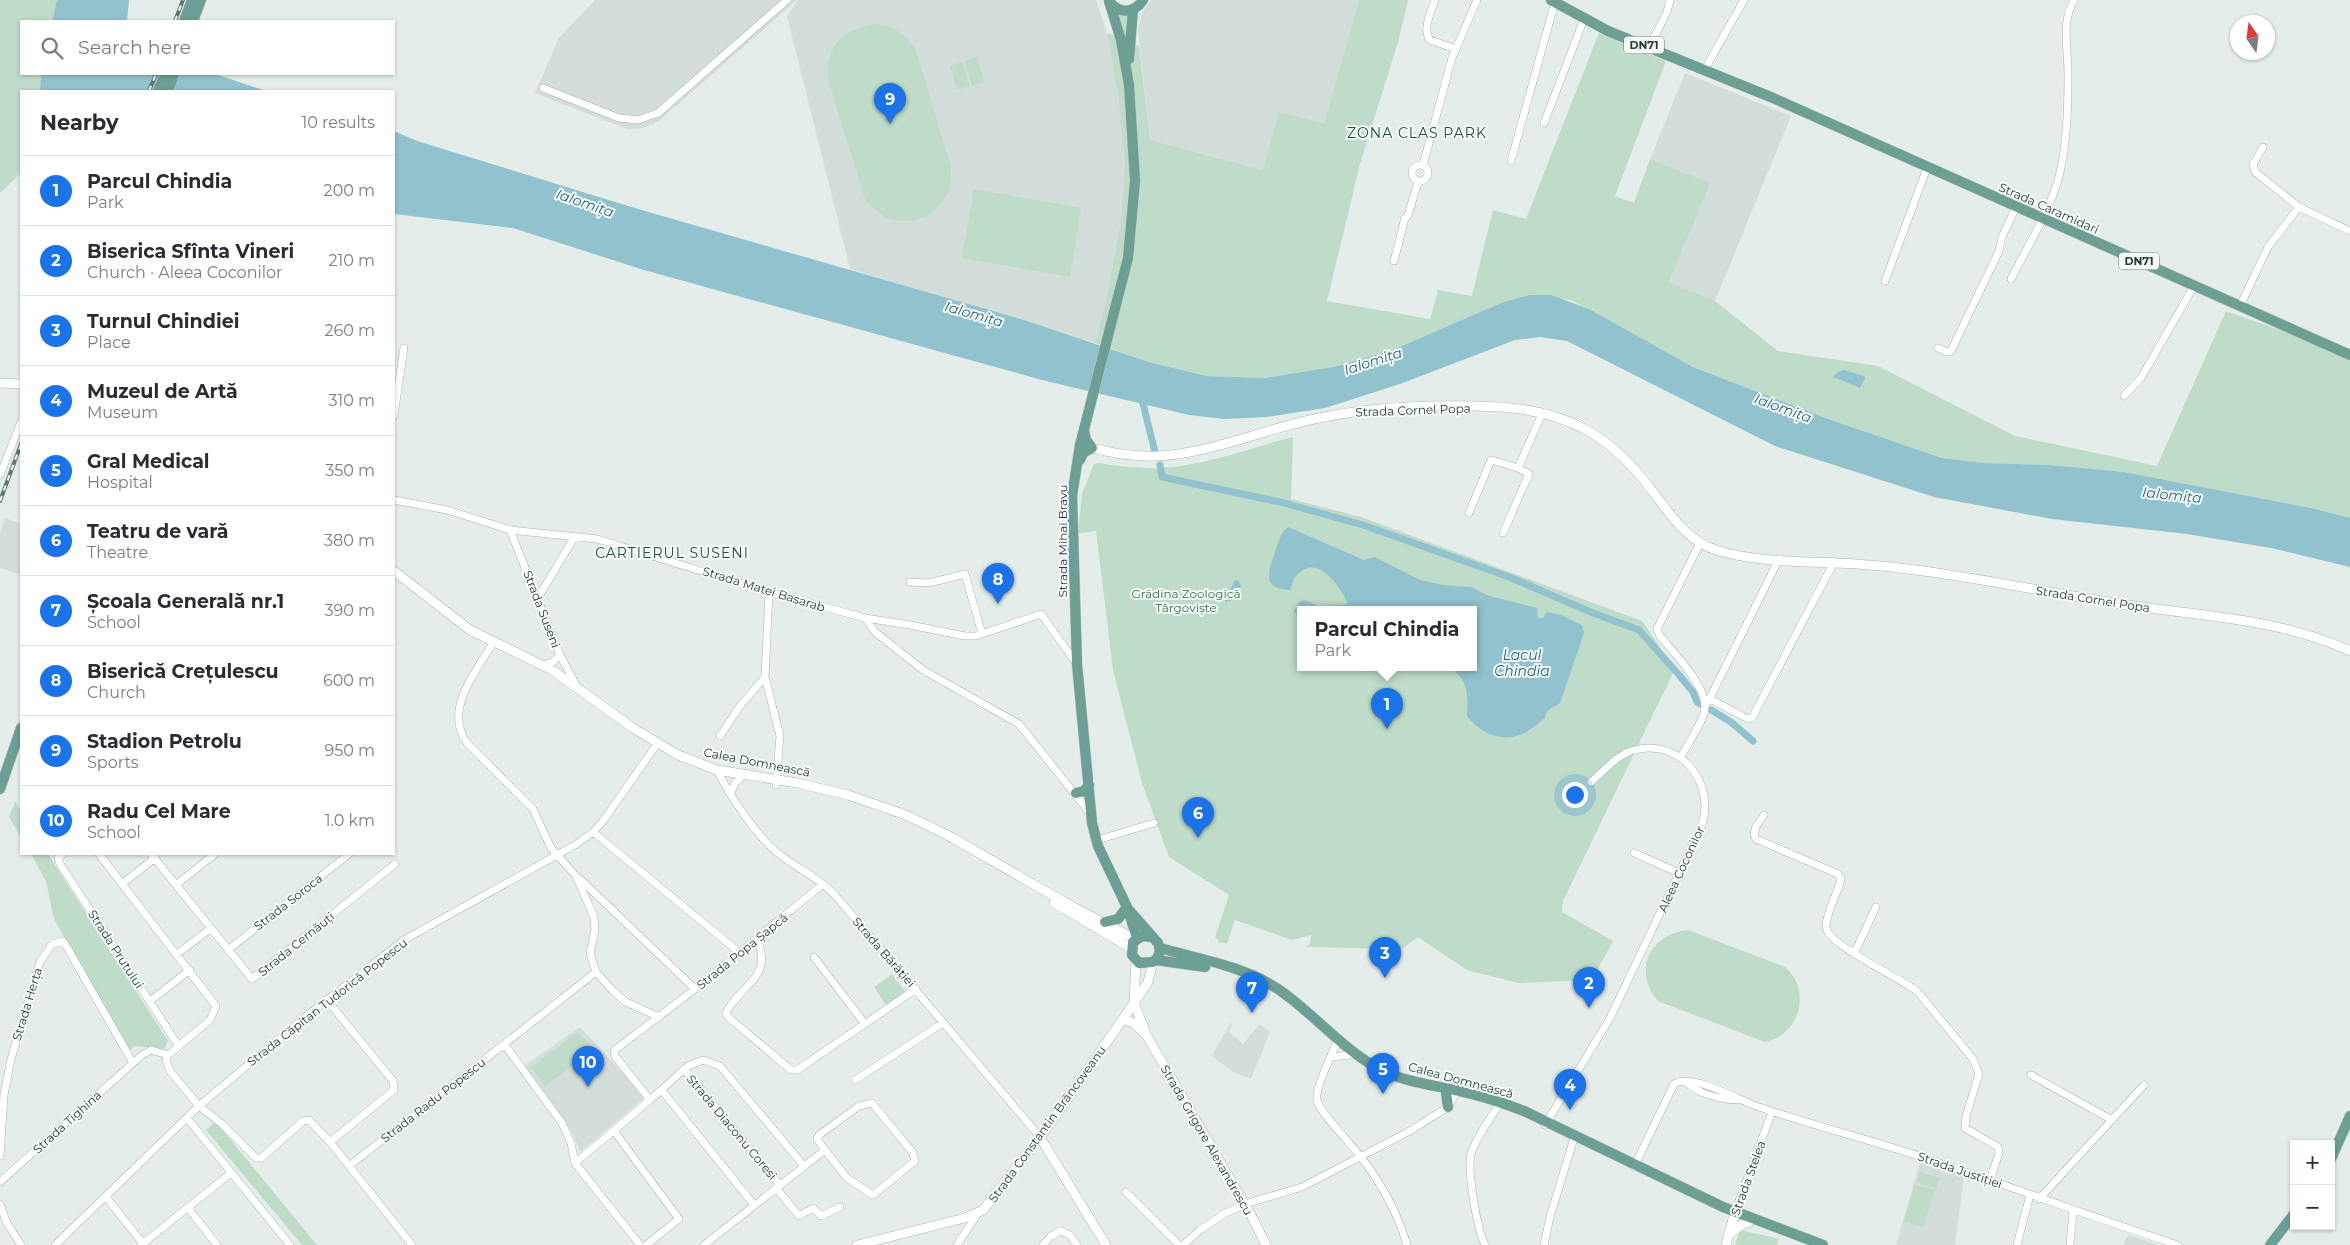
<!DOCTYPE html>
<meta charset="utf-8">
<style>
body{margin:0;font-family:Montserrat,sans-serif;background:#f7f7f7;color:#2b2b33}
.controls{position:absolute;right:15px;bottom:15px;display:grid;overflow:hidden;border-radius:0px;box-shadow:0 1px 4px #0004}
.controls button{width:45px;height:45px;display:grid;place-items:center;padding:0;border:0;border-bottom:1px solid #e1e1e2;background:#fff;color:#2b2b33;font:25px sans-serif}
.compass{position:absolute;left:2230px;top:15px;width:45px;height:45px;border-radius:50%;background:#fff;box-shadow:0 1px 4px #0004;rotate:346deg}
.you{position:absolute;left:1574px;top:794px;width:18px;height:18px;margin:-12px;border:4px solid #fff;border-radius:50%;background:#1a73e8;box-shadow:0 0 0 8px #1a73e833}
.badge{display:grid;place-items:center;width:32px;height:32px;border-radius:50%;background:#1a73e8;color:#fff;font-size:16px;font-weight:700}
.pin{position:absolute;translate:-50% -41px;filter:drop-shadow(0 1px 2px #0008)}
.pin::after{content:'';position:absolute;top:26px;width:18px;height:15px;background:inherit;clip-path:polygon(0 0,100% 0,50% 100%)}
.popup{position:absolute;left:1297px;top:606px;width:180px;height:65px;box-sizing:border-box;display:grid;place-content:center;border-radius:0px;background:#fff;filter:drop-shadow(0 1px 4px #0005);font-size:16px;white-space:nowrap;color:#7c7c81}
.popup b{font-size:19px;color:#2b2b33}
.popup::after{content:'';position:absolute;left:50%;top:100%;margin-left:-10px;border:10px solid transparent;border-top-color:#fff}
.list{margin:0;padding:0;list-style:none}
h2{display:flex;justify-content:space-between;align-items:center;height:65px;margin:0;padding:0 20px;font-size:21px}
h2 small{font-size:16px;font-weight:400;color:#7c7c81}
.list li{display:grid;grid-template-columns:32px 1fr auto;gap:15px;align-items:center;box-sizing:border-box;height:70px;padding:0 20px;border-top:1px solid #e1e1e2}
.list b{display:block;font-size:19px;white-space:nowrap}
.list p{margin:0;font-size:16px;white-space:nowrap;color:#7c7c81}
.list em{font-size:16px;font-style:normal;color:#7c7c81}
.icon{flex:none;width:28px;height:28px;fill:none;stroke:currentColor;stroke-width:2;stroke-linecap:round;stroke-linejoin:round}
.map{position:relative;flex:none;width:2350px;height:1245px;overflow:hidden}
.search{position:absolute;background:#fff;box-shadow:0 1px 4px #0004;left:20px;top:20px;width:375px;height:55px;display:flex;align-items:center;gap:12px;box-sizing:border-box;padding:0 18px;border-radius:0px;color:#7c7c81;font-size:19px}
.panel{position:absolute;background:#fff;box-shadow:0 1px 4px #0004;left:20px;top:90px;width:375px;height:765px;border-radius:0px}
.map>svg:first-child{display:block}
.built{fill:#d3ddd9}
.green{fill:#bfdcc8;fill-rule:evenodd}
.water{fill:#91c2ce}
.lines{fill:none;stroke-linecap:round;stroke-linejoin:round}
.canal{stroke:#91c2ce;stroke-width:7}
.street-casing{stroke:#a8b5b1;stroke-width:8}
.secondary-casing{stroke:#a4b8b2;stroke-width:10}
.primary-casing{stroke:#c2c9c7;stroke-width:11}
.street{stroke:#fff;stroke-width:7}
.secondary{stroke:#fff;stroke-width:9}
.primary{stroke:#6d9f94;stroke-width:10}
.rail-casing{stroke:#607973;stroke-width:4}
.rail{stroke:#f5faf8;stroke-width:2;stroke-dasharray:5.5;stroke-linecap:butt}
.labels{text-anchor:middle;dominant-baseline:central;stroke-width:4;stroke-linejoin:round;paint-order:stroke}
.shield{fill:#f5faf8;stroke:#637672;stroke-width:1}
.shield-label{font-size:11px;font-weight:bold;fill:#253e38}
.street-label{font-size:12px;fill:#253e38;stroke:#f5faf8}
.park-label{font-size:12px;fill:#32724d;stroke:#f5faf8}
.neighbourhood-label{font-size:14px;letter-spacing:1px;fill:#224f45;stroke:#f5faf8}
.water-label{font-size:14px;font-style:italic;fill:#236576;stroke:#f5faf8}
</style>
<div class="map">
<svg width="2350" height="1245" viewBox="0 0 2350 1245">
<rect width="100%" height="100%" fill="#e5edea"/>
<path class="built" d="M 595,0 L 797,0 L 659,121 L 643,128 L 627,129 L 535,93 L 559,38 Z
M 798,0 L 1096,0 L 1107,33 L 1118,94 L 1125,163 L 1121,220 L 1107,296 L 1095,343 L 850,269 L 787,16 Z
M 1151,0 L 1359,0 L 1324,124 L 1263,170 L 1150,140 L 1138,30 L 1142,13 Z
M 1685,73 L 1791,116 L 1715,301 L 1669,282 L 1709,183 L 1650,159 Z
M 5,518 L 21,524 L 21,575 L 0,568 L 0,533 Z
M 1230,1023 L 1233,1024 L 1229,1032 L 1243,1044 L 1260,1024 L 1270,1032 L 1251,1079 L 1233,1072 L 1212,1056 Z
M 580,1027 L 645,1097 L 580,1152 L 573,1133 L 524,1066 Z
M 1920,1162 L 1964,1176 L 1955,1245 L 1896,1245 Z
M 2128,1235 L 2159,1245 L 2123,1245 Z"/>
<path class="green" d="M 0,0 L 57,0 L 52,21 L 21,21 L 21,74 L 41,74 L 40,91 L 21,91 L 21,173 L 0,193 Z
M 1359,0 L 1408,0 L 1398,42 L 1360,164 L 1327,301 L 1430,319 L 1438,290 L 1472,296 L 1493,210 L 1526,219 L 1599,33 L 1666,61 L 1615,196 L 1634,203 L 1650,159 L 1710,183 L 1669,282 L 1715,301 L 1778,351 L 1878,366 L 2015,436 L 2157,466 L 2226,311 L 2350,355 L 2350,518 L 2316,509 L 2124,472 L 2051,465 L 1983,463 L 1942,458 L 1831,420 L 1693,367 L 1571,300 L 1529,295 L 1501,303 L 1395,349 L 1338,366 L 1265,378 L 1207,376 L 1152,363 L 1095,343 L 1107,296 L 1121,220 L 1125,163 L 1118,94 L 1107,33 L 1121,38 L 1117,16 L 1131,16 L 1127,41 L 1139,46 L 1150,140 L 1263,170 L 1279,112 L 1324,124 Z
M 878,24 C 896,28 906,34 916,50 L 950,164 L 951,175 L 950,188 L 944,200 L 936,209 L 925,217 L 912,221 L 898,221 L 886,218 L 866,202 L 829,83 C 823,47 843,28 878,24 Z
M 977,57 L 985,82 L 972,86 L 964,61 Z
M 962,62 L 970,86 L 957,90 L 950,66 Z
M 974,189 L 1081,208 L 1070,277 L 962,258 Z
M 1293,437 L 1291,499 L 1361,517 L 1642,621 L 1675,669 L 1563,901 L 1562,912 L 1613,941 L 1594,976 L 1602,990 L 1588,980 L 1519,983 L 1467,970 L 1418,937 L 1402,949 L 1306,947 L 1310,944 L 1311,935 L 1292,940 L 1235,920 L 1227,944 L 1221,942 L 1218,944 L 1219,941 L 1215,937 L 1229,895 L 1169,857 L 1142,783 L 1113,670 L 1096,531 L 1078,533 L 1082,494 L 1094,464 L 1098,463 C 1119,466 1139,469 1160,468 C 1205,466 1250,448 1293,437 ZM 1301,610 L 1473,610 L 1473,668 L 1301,668 Z
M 15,801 L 21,811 L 21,838 L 9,817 Z
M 31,854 L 48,854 L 168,1041 L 164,1049 L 135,1046 L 130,1050 L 54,919 L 46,881 Z
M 1688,930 L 1785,967 C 1812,990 1800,1035 1765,1042 L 1658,1001 C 1632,970 1650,934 1688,930 Z
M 892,974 L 906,993 L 886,1005 L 874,987 Z
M 578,1032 L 594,1050 L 545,1086 L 531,1067 Z
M 215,1122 L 225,1133 L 317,1245 L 302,1245 L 206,1130 Z
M 1919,1172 L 1940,1178 L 1936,1189 L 1917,1182 Z
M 1915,1185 L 1935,1190 L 1923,1227 L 1904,1221 Z
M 1740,1230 L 1779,1239 L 1777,1245 L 1735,1245 Z"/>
<path class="water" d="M 57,0 L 129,0 L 127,21 L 52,21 Z
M 41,74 L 215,74 L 266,91 L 40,91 Z
M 394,131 L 417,141 L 638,209 L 1024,320 L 1152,363 L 1207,376 L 1265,378 L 1338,366 L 1395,349 L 1501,303 L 1529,295 L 1551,295 L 1589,309 L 1693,367 L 1831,420 L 1942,458 L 1983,463 L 2051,465 L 2124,472 L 2316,509 L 2350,518 L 2350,567 L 2271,548 L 2187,534 L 2052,519 L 1934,497 L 1775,446 L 1567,341 L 1540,337 L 1515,340 L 1400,384 L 1325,408 L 1266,417 L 1224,419 L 1189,415 L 1042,380 L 644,270 L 513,228 L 394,214 Z
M 1844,370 L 1864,376 L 1865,378 L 1860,388 L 1833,377 L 1838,372 Z
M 1288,527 L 1364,560 L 1375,557 L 1420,580 L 1443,585 L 1471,587 L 1489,596 L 1537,608 L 1538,618 L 1543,618 L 1547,612 L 1561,615 L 1582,625 L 1584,633 L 1560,703 C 1553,709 1547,707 1545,718 C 1538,723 1530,731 1522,734 C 1501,743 1480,733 1467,716 C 1468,696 1469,680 1450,668 L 1473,668 L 1473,610 L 1301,610 L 1300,618 L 1294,611 L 1299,602 L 1305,600 L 1318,606 L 1346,605 L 1347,602 C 1339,585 1317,553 1297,575 C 1293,579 1292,585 1290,590 C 1262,589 1268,573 1274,555 C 1278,545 1279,534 1288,527 Z
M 1237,580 L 1241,585 C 1239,594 1236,601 1225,602 L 1225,596 L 1233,585 L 1234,581 Z"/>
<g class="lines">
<path class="canal" d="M 1141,396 L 1155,452
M 1160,465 L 1162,477 L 1284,503 L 1363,525 L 1509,577 L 1593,613 L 1639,630 L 1680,676 L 1693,692 L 1697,702 L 1701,704
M 1711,710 L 1731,722 L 1753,741"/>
<g class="street-casing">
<path id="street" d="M 1435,0 C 1431,12 1422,29 1430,40 L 1456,49
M 1649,47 L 1667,12 L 1670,0
M 1705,69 L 1744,0
M 543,88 L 619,118 L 638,120 L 658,113 L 787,0
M 1544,123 L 1584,19
M 2263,147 L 2253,164 L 2255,172 L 2299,207 L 2350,231
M 1511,161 L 1555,2
M1412 173a8 8 0 1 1 16 0a8 8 0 1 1-16 0Z
M 1423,165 L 1452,58 L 1477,0
M 1394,261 L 1405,218 L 1408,215 L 1418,182
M 2011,279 C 2029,243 2055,204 2062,163 C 2067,136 2068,107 2068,79 C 2069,52 2060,24 2074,0
M 1885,281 L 1927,168
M 2240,306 L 2268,247 L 2299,207
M 1938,348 L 1947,352 L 1951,351 L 1999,251 L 2002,237 L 2016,207
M 2124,396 L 2141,378 L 2194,286
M 394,415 L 404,348
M 0,475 L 21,422
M 394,500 L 447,510 L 510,530 L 597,539 L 769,592 L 865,618 L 910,625 L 965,636 L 976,636 L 1041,614 L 1077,664
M 1469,513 L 1491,460 L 1518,468 L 1542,414
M 510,530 L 560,655 L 577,687
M 1503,533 L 1529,474 L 1518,468
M 910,582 L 929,583 L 965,574 L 982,634
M 769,592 L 765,677 L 780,736 L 776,785
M 538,598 L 575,536
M 865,618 L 875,632 L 923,670 L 1019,724 L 1090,813
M 494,642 C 476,671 443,710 467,743 L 533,809 L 551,848 L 576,876 L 594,917 L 595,930 L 590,953 L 596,972 L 613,991 L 626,1002 L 659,1017
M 543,665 L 553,662 L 560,655
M 1710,699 L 1748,719 L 1752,718 L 1834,562
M 1708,702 L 1779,559
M 720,736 L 740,706 L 765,677
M 1681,757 C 1687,745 1704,721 1705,708 C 1706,685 1674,653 1660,636 L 1657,629 L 1700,543
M 717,770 C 730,796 756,836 779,854 C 798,869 819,878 835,895 L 1040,1137
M 1591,782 C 1603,772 1616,756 1631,751 C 1677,736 1716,780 1702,825 L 1609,1020
M 731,793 L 735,783 L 740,779
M 1764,815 C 1759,823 1751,830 1756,839 L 1838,874 L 1841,879 C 1838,894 1826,911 1826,927 C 1826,944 1902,979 1917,991 L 1973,1059 L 1979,1074 L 1966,1116 L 1965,1128 L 1998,1147 L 1999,1153 L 1990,1180
M 593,832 L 740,953
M 1097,840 L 1154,823
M 1634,853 L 1679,873
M 63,854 L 58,858 L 60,864 L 178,1045
M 99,854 L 216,1006 L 210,1020 L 168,1055 L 166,1060 L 170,1071 L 199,1106 L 222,1124 L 256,1158 L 261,1158 L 303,1121 L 309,1120 L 330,1142
M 151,854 L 252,979 L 395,864
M 580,879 L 695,989
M 122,884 L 155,858
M 176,885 L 215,854
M 757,939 C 774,979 740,984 726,1013 L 728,1017 L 791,1070 L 797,1070 L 916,989
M 228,950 L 349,854
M 177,954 L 210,929
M 1854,954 L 1876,907
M 814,957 L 865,1024
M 327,1000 L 393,1081 L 394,1090 L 330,1142 L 412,1245
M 150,1001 L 190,970
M 1339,1039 C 1333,1050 1315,1089 1317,1100 C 1319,1112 1352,1145 1361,1157 C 1381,1183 1398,1214 1407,1245
M 504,1044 L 562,1123 L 571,1143 L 575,1163 L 640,1245
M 1331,1057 L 1350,1055
M 684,1069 L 780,1185
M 2031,1075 L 2112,1120
M 855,1080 L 943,1023
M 1686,1082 C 1698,1094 1722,1100 1739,1100
M 660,1091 L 688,1066 L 703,1060 L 720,1066 L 804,1166
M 650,1100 L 660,1091 L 664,1093 L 754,1205
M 187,1118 L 290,1245
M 1545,1125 L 1607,1023
M 614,1131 L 679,1219 L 646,1245
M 0,1156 L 4,1095 L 11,1059 L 40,962 L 52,944 L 63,941 L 68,949 L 133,1063
M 575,1163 L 650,1100 L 615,1056 L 614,1052 L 616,1049 L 695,989 L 823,884
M 349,1166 L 596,972
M 1634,1167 L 1674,1084 C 1691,1072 1740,1101 1759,1107 C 1818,1127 1879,1142 1937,1162 C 2018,1189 2097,1219 2178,1245
M 0,1182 L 142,1055 L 151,1050 L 168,1055
M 776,1188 L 799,1216 L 813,1208 L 821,1216 L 840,1207
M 1126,1192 L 1179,1245
M 106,1197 L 144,1245
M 2039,1199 L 2144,1085
M 0,1204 L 6,1221 L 21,1245
M 188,1208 L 217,1245
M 1735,1212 L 1772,1112
M 55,1245 L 199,1106 L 304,1018 L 404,940 L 575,845 L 593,832 L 603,821 L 657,744
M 141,1245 L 231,1173
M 704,1245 L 825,1150 L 847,1178 L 873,1195 L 915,1161 L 913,1153 L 872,1103 L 859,1106 L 819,1135 L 817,1139 L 825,1150
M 957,1245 L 978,1213
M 1043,1245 L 1051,1236 L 1061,1231 L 1070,1235 L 1077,1245
M 1183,1245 L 1200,1230 L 1224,1214 L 1245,1204 L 1302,1187 L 1408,1132 L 1448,1107 L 1457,1091
M 1485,1245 C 1477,1229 1467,1170 1471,1154 C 1476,1137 1489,1121 1498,1106
M 1544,1245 L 1550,1217 L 1575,1135
M 2017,1245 L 2030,1195
M 2070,1245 L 2073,1211"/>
</g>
<g class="secondary-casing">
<path id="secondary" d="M 0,383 L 21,384
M 1085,446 C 1109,453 1133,457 1158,456 C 1211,453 1262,430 1314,419 C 1374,406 1440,404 1501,407 C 1571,412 1612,437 1653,492 C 1671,515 1687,541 1716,550 C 1764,565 1819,560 1869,565 C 1954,572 2037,591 2121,604 C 2197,616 2280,618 2350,651
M 394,571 L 470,630 L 552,670 L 633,728 L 678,755 L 717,770 L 797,783 L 848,795 L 906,815 L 953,838 L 1073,907 L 1135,939
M 1054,903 L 1131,948
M 1136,961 L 1134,1003 L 1145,1031
M 1123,1019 L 1134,1023 L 1147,1036 L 1252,1217 L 1266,1245
M 1040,1137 L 1106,1245
M 1729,1235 L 1741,1225 L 1749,1222
M 857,1245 L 965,1218 L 983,1210 L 1050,1124 L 1134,1003 L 1148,982 L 1153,962
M 1726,1245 L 1735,1212"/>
</g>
<g class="primary-casing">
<path id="primary" d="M 1551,0 L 1608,31 L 1773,98 L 2350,355
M 1109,1 L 1121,40 L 1129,85 L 1135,181 L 1128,258 L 1080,445 L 1072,496 L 1077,664 L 1092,823 L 1098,846 L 1127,907 L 1137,938
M 1109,1 C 1118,14 1134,14 1143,0
M 184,21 L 192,0
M 193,21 L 201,0
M 1129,59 L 1133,9
M 158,91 L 165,74
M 168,91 L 174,74
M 1080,460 L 1083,453 L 1092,448 L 1086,440 L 1084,431
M 0,789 L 21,728
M 1076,793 L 1084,791 L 1089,785
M 1129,910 L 1158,943 C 1161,951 1160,957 1153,962 L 1139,963 L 1132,955 L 1133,942 L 1142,936 L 1152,937
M 1105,922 L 1118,919 L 1127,907
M 1160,948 C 1199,959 1243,966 1278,989 C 1315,1014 1344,1052 1385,1072 C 1407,1082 1432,1085 1455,1090 C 1479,1095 1501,1102 1524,1111 L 1723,1207 L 1823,1245
M 1156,960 L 1205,967
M 1446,1093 L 1448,1107
M 2331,1159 L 2350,1116
M 2270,1245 L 2294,1214"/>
</g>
<use href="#street" class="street"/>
<use href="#secondary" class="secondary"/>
<use href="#primary" class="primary"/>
<g class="rail-casing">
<path id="rail" d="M 175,21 L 183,0
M 149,91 L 156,74
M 0,501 L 21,444"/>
</g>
<use href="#rail" class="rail"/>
</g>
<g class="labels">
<g class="shield">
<rect x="1624" y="36.5" width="40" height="17" rx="4"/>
<rect x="2119" y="252.5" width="40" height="17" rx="4"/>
</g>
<g class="shield-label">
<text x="1644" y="45">DN71</text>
<text x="2139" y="261">DN71</text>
</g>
<g class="street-label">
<text transform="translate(2049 208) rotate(24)">Strada Caramidari</text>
<text transform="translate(1413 410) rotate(-2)">Strada Cornel Popa</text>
<text transform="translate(1062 541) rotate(-90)">Strada Mihai Bravu</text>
<text transform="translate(764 589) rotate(17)">Strada Matei Basarab</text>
<text transform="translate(2093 599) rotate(9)">Strada Cornel Popa</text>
<text transform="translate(542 609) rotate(69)">Strada Suseni</text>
<text transform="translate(757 762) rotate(11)">Calea Domnească</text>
<text transform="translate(1681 869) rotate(-65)">Aleea Coconilor</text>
<text transform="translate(288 902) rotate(-38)">Strada Soroca</text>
<text transform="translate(296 944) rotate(-39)">Strada Cernăuți</text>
<text transform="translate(116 949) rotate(57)">Strada Prutului</text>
<text transform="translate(742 951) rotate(-39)">Strada Popa Șapcă</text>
<text transform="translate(884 952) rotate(49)">Strada Bărăției</text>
<text transform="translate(327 1002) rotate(-38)">Strada Căpitan Tudorică Popescu</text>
<text transform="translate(27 1004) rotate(-73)">Strada Herța</text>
<text transform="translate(1461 1080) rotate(15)">Calea Domnească</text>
<text transform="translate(433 1100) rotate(-38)">Strada Radu Popescu</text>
<text transform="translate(67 1122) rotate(-42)">Strada Tighina</text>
<text transform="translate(1047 1124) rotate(-54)">Strada Constantin Brâncoveanu</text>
<text transform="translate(732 1127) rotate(50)">Strada Diaconu Coresi</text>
<text transform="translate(1207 1140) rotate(60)">Strada Grigore Alexandrescu</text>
<text transform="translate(1960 1170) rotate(19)">Strada Justiției</text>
<text transform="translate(1748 1178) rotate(-70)">Strada Stelea</text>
</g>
<g class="park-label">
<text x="1186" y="593">Grădina Zoologică<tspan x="1186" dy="14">Târgoviște</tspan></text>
</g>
<g class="neighbourhood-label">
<text x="1417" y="133">ZONA CLAS PARK</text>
<text x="672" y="553">CARTIERUL SUSENI</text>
</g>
<g class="water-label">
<text transform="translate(585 203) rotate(19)">Ialomița</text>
<text transform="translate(974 314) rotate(16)">Ialomița</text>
<text transform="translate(1373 361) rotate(-18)">Ialomița</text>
<text transform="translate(1783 408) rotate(20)">Ialomița</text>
<text transform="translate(2172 495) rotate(6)">Ialomița</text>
<text x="1522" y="655">Lacul<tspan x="1522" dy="16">Chindia</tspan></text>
</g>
</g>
</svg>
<div class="controls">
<button>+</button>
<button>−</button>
</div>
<svg class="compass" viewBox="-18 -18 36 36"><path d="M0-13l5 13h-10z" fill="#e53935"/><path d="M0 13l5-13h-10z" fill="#7c7c81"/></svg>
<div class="you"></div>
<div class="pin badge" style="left:1387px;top:729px">1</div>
<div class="popup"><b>Parcul Chindia</b>Park</div>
<div class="pin badge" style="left:1589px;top:1008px">2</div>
<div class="pin badge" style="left:1385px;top:978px">3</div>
<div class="pin badge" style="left:1570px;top:1110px">4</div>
<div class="pin badge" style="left:1383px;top:1094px">5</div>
<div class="pin badge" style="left:1198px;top:838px">6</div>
<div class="pin badge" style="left:1252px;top:1013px">7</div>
<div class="pin badge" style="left:998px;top:604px">8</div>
<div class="pin badge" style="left:890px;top:124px">9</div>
<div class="pin badge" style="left:588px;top:1087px">10</div>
<div class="search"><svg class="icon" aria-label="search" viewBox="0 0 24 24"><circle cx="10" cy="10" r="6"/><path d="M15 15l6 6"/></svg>Search here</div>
<section class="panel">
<h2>Nearby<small>10 results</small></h2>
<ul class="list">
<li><span class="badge">1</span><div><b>Parcul Chindia</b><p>Park</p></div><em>200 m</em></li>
<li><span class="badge">2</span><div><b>Biserica Sfînta Vineri</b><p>Church · Aleea Coconilor</p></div><em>210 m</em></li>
<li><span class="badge">3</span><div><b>Turnul Chindiei</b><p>Place</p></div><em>260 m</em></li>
<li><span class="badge">4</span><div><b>Muzeul de Artă</b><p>Museum</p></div><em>310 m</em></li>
<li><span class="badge">5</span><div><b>Gral Medical</b><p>Hospital</p></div><em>350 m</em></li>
<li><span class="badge">6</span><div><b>Teatru de vară</b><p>Theatre</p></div><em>380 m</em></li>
<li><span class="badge">7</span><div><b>Școala Generală nr.1</b><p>School</p></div><em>390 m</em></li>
<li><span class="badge">8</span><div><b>Biserică Crețulescu</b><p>Church</p></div><em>600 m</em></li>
<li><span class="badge">9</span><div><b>Stadion Petrolu</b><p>Sports</p></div><em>950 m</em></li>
<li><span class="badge">10</span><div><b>Radu Cel Mare</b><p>School</p></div><em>1.0 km</em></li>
</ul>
</section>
</div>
